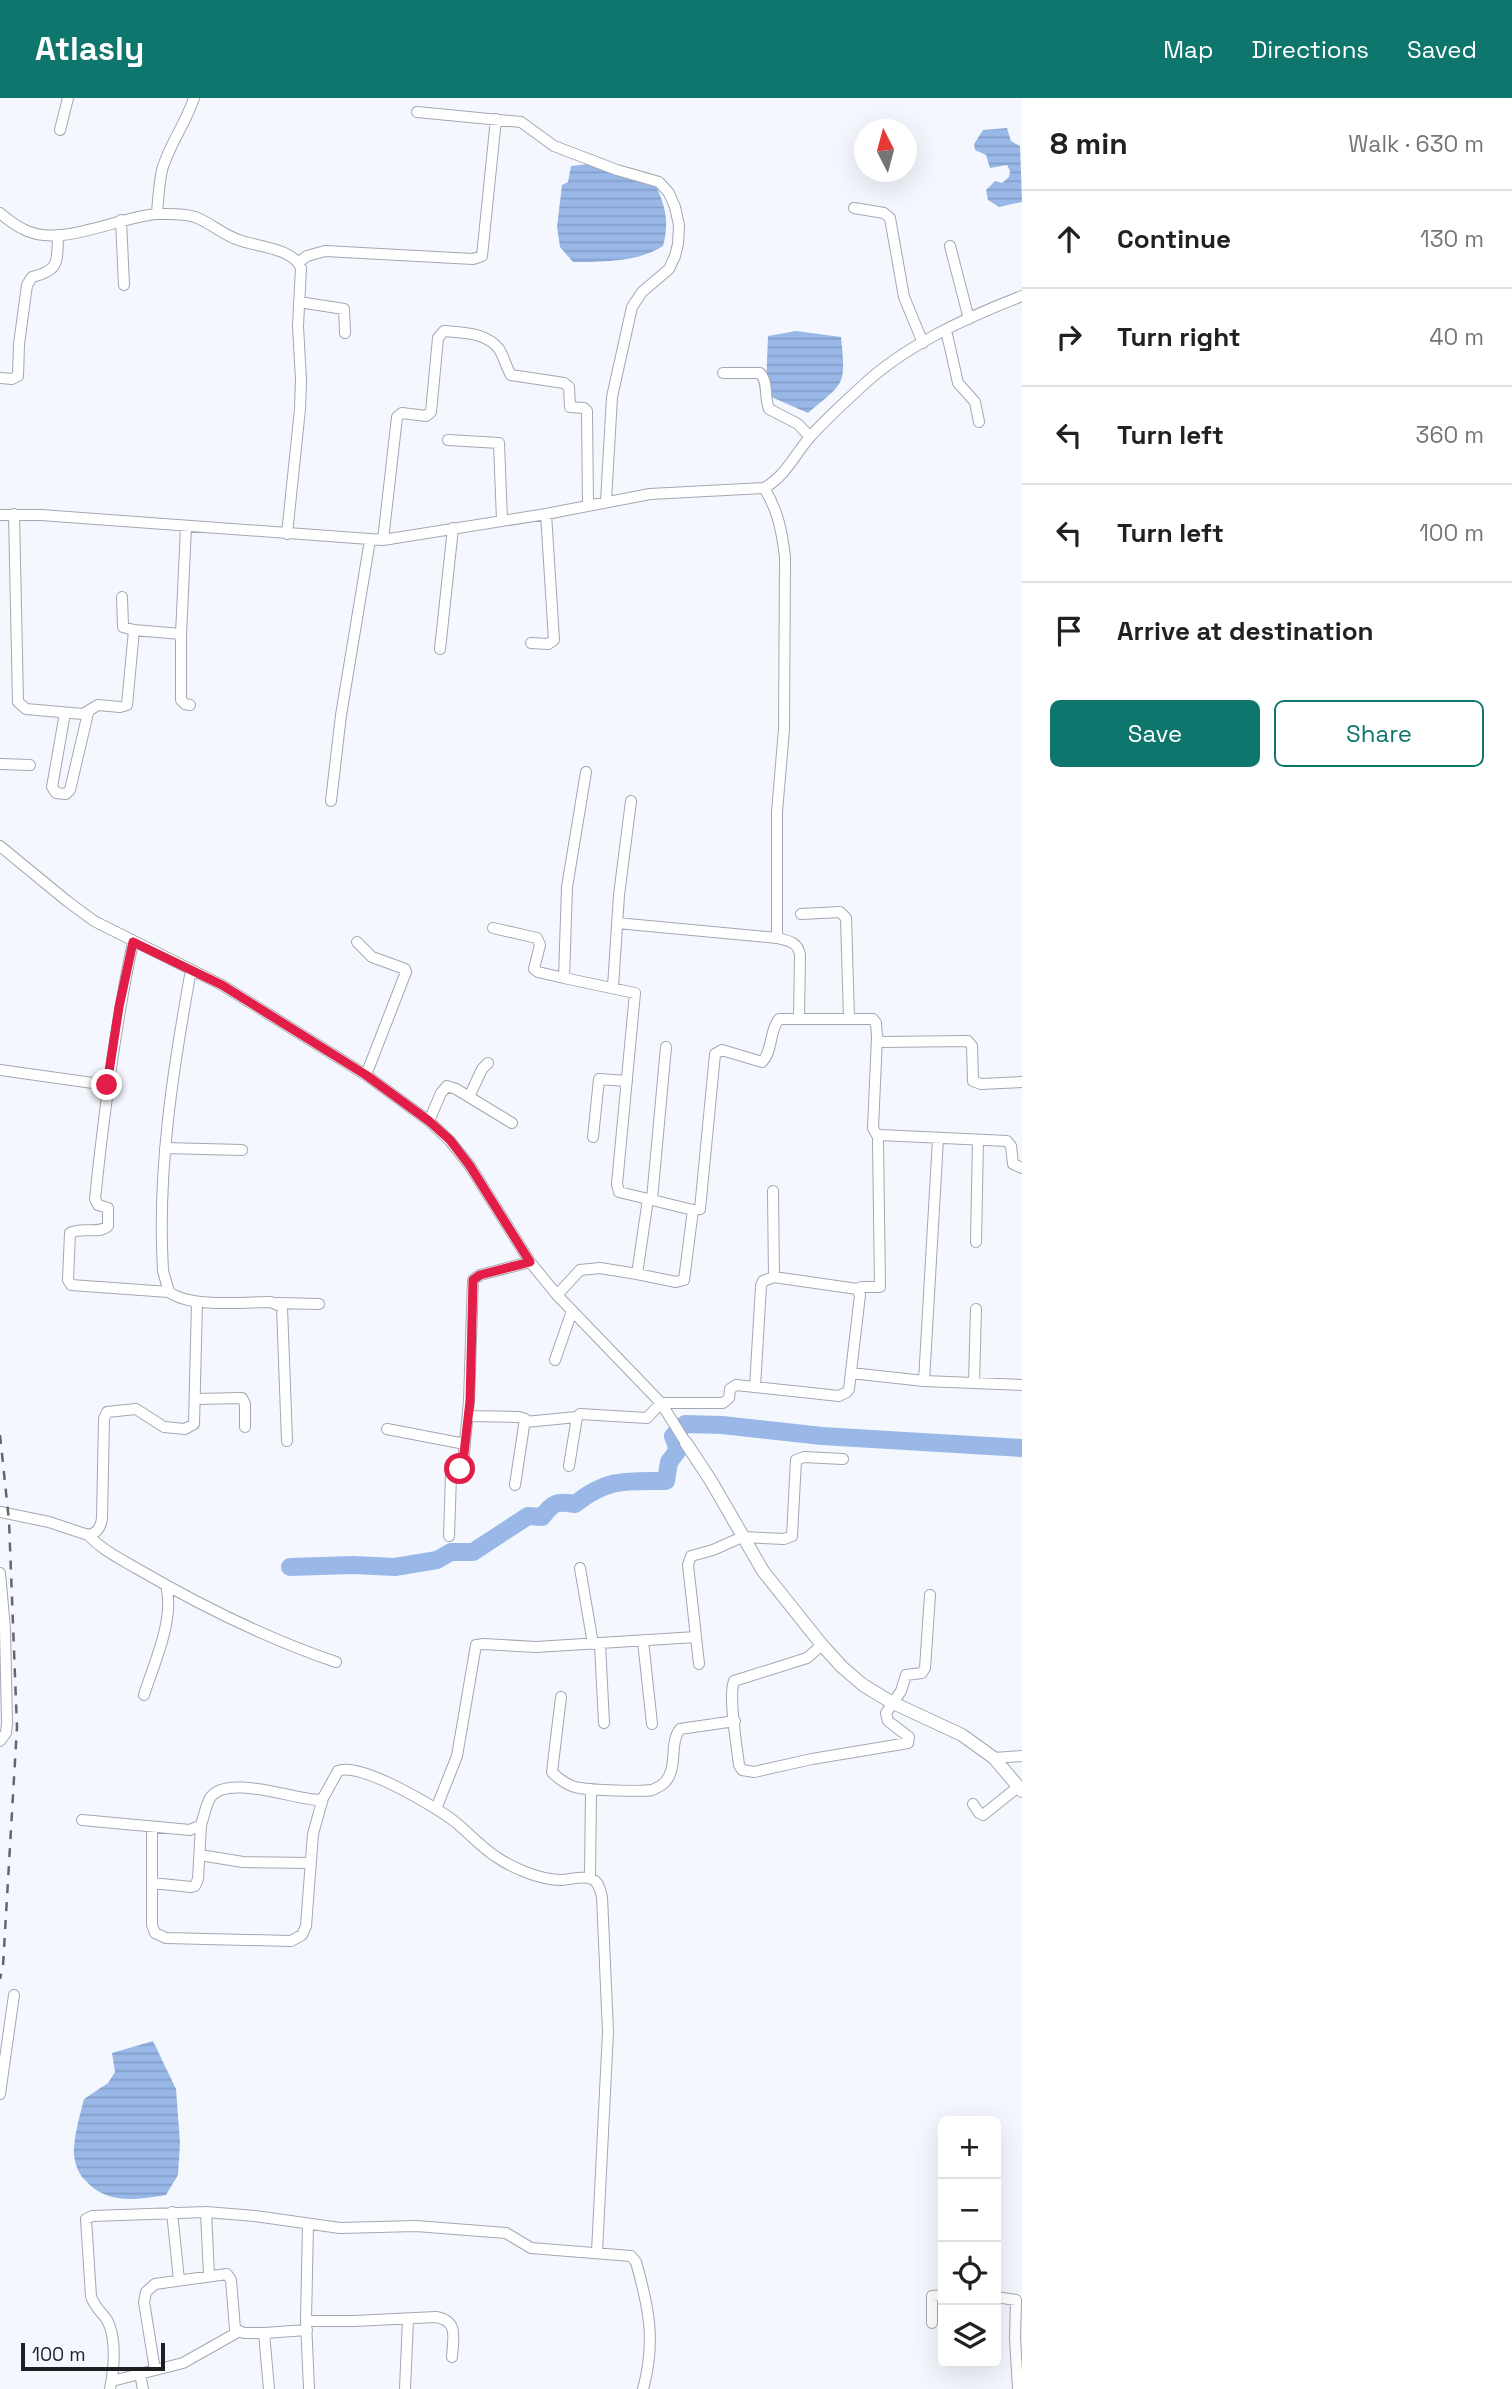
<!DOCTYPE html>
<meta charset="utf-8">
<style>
body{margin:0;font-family:"Space Grotesk",sans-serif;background:#f6f6f6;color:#202124}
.controls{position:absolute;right:21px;bottom:21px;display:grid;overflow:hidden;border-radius:10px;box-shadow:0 7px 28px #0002}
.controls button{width:63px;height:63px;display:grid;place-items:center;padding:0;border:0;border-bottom:2px solid #e0e0e0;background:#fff;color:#202124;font:35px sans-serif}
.compass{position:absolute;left:854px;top:21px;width:63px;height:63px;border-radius:50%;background:#fff;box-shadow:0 7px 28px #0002;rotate:354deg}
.scale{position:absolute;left:21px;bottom:18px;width:144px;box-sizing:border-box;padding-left:7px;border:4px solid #1d1f23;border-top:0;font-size:19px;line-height:24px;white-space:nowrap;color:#1d1f23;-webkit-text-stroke:5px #f4f8fe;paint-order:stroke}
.stop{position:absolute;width:21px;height:21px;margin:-16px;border:5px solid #e11d48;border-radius:50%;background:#fff}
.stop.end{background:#e11d48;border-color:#fff;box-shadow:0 2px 7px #0008}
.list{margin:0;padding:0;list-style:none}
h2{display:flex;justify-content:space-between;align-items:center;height:91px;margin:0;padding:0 28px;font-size:30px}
h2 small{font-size:23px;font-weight:400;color:#757577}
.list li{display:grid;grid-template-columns:46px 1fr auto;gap:21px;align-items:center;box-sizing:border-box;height:98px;padding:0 28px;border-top:2px solid #e0e0e0}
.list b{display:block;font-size:26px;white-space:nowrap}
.list em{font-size:23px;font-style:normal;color:#757577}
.actions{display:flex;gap:14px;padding:21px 28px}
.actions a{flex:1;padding:16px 0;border:2px solid #0f766e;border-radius:10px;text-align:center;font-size:24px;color:#0f766e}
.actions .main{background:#0f766e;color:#fff}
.icon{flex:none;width:38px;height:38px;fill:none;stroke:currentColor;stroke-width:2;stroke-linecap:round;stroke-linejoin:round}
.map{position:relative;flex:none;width:1022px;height:2291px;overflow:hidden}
header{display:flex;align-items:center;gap:42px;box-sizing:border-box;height:98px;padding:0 35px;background:#0f766e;color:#fff}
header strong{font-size:33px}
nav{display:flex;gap:38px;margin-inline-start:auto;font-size:24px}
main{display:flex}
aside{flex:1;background:#fff}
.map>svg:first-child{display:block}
.water{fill:url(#water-rules)}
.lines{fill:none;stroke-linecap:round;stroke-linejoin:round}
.river{stroke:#99b8e8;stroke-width:18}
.minor-casing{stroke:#a2a8b2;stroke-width:12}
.tertiary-casing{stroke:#a2a8b2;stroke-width:14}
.minor{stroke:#fff;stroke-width:10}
.tertiary{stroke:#fff;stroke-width:12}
.rail{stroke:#63666b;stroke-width:2.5;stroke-dasharray:9 9;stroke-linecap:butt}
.route{stroke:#e11d48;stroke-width:9}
</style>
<header>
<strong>Atlasly</strong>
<nav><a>Map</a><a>Directions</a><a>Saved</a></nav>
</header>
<main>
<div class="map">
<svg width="1022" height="2291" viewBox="0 0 1022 2291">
<defs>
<pattern id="water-rules" width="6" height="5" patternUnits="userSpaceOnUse" patternTransform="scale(1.75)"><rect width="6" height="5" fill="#99b8e8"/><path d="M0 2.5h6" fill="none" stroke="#839ec7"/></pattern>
</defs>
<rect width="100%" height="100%" fill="#f4f8fe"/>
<path class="water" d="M 1007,30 L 1011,43 L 1020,48 L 1022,104 L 999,109 L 988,102 L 986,92 L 995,83 L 1002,85 L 1009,79 L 1010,73 L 1007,67 L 990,70 L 986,57 L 975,52 L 974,46 L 983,32 Z
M 598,65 L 605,70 L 628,69 L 649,75 C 663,100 671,120 663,148 C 639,164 602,164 573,164 L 560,149 L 557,129 L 562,87 L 568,84 L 571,68 Z
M 796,233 L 841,239 C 846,288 845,284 808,315 L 769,298 L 766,289 L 768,238 Z
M 153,1943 L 176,1991 L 180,2045 L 178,2077 L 166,2097 C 135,2102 106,2107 84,2081 C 77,2074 73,2060 74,2050 C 75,2034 80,2017 84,2001 L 108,1985 L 115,1974 L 112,1955 Z"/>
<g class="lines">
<path class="river" d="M 290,1469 L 353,1467 L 395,1469 L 437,1462 L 451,1454 L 473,1454 L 528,1418 L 542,1419 C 554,1404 556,1403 575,1406 C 608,1380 626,1383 666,1383 L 669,1364 L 678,1352 L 673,1338 L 685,1326 L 722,1327 L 822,1338 L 1022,1350"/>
<g class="minor-casing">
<path id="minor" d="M 194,0 C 186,25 169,47 162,72 C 159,86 158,101 157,116 C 170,116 183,115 195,119 C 211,125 223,137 239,142 C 257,149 293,150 301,170 L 298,228 L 301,282 L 300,311 L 287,436
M 417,14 L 521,24 L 554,48 L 617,72 L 659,84 L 669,95 L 675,109 L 679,127 L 678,146 L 675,158 L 669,171 L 642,194 L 632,209 L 612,299 L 606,403
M 60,32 L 68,0
M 854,110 L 884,115 L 890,120 L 904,199 L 923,245
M 0,115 C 7,121 15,127 23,131 C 59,151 117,119 157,116
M 121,122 L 124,187
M 950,148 L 969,221
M 299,164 L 307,158 L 325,153 L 473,161 L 482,158 L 496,21
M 299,204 L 344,211 L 345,235
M 946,232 L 958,285 L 975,304 L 979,324
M 723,275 L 760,275 C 769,285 764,300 769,311 L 798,326 L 810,339
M 0,280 L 12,281 L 18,278 L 19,246 L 27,187 L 32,179 C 60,172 57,164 58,137
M 448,342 L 499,345 L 502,422
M 764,390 C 778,412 782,434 785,459 L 784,631 L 777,714 L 777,840
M 14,416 L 18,604 L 26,611 L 83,616 L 98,607 L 120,609 L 127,607 L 134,532 L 181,536 L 186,429
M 0,417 L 41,417 L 383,442 L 546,416 L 650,396 L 764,390 C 785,379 795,356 810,339 C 825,322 843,306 860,290 C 904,248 965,220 1022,198
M 383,442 L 397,319 L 402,315 L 426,318 L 431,314 L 438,240 L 444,233 C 463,235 486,234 499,251 C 504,259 506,269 511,277 L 564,285 L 569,289 L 570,309 L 584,310 L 587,313 L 588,407
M 122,499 L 123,529 L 134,532
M 181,536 L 181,602 L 185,606 L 190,607
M 531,545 L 548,546 L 554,542 L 546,416
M 440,551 L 453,430
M 65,615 L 52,689 L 56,695 L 66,696 L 70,692 L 88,615
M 0,666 L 30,667
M 331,703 L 341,617 L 370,442
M 0,748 L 67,803 L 94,823 L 222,887 L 366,977 L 429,1023 L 450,1043 L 470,1068 L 530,1164 L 557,1197 L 661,1305 L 686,1345
M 801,816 L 840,814 L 846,820 L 849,920
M 617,825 L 777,840 C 789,843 798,844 800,857 L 799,920
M 493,830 L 537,840 L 540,847 L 534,871 L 538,874 L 564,880
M 133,844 C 115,929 104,1014 95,1101 L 98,1107 L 108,1110 L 108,1128 C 98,1137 82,1128 70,1135 L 68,1182 L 71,1187 L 169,1194
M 357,844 L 372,859 L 405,871 L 406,874 L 366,977
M 191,872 C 173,971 157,1072 163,1173 L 169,1194 C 190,1210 245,1204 271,1204 L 282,1209 L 287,1343
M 613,889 L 619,797 L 631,703
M 877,939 L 873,1030 L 878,1039
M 0,972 L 107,987
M 469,999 L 482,971 L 488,965
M 429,1023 L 441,995 L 447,988 L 456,991 L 512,1025
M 593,1039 L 599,981 L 627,983
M 165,1050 L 242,1052
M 773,1093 L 774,1179
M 648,1101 L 693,1112 L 700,1111 L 715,956 L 722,952 L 762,964 C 773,953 769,933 779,921 L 873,921 L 876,925 L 877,939 L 880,944 L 968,943 L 972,948 L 973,983 L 981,986 L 1022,984
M 652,1101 L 666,949
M 976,1144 L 978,1042
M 637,1176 L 676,1184 L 684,1182 L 693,1112
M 857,1191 L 862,1189 L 880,1189 L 878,1043 L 880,1037 L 1007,1043 L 1011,1048 L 1013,1066 L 1022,1070
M 557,1197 L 580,1172 L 600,1170 L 637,1176 L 648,1101 L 619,1094 L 617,1086 L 635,895 L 564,880 L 567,789 L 586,674
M 277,1205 L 319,1206
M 555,1262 L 572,1213
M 851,1275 L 924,1283 L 1022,1287
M 924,1283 L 938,1041
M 974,1285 L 976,1211
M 196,1301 L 242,1300 L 245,1306 L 245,1329
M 468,1318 L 519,1319 L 525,1321 L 515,1387
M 525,1324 L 577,1319
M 387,1331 L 465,1346
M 569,1368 L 577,1319 L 580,1316 L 647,1320 L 661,1305 L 723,1305 L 729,1300 L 730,1291 L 736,1287 L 839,1298 L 847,1294 L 849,1291 L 860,1197 L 857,1191 L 774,1179 L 763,1183 L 761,1188 L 755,1289
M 0,1414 L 49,1424 L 88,1437 C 98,1435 101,1429 102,1420 L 104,1321 L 107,1314 L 136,1311 L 164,1329 L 185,1331 L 194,1326 L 197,1204
M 88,1437 C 102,1452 119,1460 136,1470 C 201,1508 265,1540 336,1564
M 449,1438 L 451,1377 L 463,1365 L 469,1303 L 473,1182 L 480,1177 L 530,1164
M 580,1470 L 593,1546
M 0,1475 L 5,1531 L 7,1625 L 6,1635 L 0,1643
M 643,1543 L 652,1626
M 600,1546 L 604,1625
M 822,1547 L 807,1560 L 734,1583 C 728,1598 737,1649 739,1667 L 742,1672 L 754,1674 L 812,1661 L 908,1645 L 909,1639 L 888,1623 L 886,1615 L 901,1593 L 906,1577 L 922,1575 L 925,1570 L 930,1497
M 699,1566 L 688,1467 L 691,1458 L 713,1452 L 742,1439 L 784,1441 L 792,1438 L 796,1362 L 804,1359 L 843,1361
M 144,1597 C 154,1565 175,1521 166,1488
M 561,1599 L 552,1674 C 558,1681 570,1689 580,1690 C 591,1692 642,1694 652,1692 C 657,1690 663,1687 666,1683 C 678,1668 669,1645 680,1631 L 735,1623
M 994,1660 L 1022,1658
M 973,1706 L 979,1715 L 983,1717 L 1018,1689
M 436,1711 L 457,1658 L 476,1547 L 484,1546 L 536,1549 L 696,1539
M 82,1722 L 190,1732 L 201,1727 C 204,1718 206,1707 210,1700 C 226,1675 296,1702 319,1702 L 323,1700 L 338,1673 C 359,1663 436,1709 454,1723 C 468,1734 480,1748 495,1758 C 512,1770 538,1781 560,1782 C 569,1782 582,1777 592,1781 C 599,1784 600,1792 602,1799 L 608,1934 L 597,2154
M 152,1729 L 152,1827 L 155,1835 L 166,1840 L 291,1843 L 302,1837 L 306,1828 L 313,1736 L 323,1700
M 200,1757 L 243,1764 L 310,1765
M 590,1780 L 591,1691
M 152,1785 L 191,1789 L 195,1788 L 198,1781 L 201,1727
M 0,1996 L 14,1897
M 172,2114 L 179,2182
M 206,2114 L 209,2178
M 308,2126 L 306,2223 L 354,2223 L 436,2219 C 459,2223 453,2240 452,2259
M 996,2199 L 1016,2202 L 1015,2240 L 1018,2291
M 306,2223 L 309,2291
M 932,2225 L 932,2198 L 943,2197
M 264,2235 L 307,2232
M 155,2272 L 144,2204 L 146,2194 L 155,2186 L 227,2176 L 231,2182 L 235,2231 L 244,2235 L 264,2235 L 269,2291
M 140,2276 L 143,2291
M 112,2283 L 183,2265 L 238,2234
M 110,2291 C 114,2271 117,2240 107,2222 C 101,2213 94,2209 91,2198 L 86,2121 L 92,2118 L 206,2114 L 255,2118 L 340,2130 L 416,2128 L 506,2135 L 531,2150 L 631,2158 L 636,2164 C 649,2210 656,2244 643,2291
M 405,2291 L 408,2221"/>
</g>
<g class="tertiary-casing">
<path id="tertiary" d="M 686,1345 L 711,1383 L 763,1473 L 822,1547 L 842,1569 L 863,1587 L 891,1604 L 962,1637 L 994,1660 L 1022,1693"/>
</g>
<use href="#minor" class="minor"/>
<use href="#tertiary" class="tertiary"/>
<path class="rail" d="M 0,1337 L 9,1423 L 17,1629 L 3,1868 L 0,1881"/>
</g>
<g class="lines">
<path class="route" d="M 107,987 L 119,909 L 133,844 L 222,887 L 366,977 L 429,1023 L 450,1042 L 470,1068 L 530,1164 L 480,1177 L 473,1182 L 470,1303 L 463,1364 L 460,1371"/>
</g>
</svg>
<div class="controls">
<button>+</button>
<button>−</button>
<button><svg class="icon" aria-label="locate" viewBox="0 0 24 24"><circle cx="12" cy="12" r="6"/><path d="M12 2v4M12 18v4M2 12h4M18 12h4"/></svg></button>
<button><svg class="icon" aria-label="layers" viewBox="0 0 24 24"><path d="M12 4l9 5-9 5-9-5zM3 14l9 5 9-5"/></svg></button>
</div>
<svg class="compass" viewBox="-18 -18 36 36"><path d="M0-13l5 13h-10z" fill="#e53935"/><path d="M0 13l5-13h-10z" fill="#757577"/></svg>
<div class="scale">100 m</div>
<div class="stop" style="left:460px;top:1371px"></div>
<div class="stop end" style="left:107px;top:987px"></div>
</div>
<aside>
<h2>8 min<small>Walk · 630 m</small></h2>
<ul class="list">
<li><svg class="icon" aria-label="ahead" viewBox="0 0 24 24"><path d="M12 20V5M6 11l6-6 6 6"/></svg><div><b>Continue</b></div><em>130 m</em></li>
<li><svg class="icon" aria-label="right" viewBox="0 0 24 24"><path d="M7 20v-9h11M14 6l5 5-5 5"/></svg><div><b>Turn right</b></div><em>40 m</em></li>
<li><svg class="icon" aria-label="left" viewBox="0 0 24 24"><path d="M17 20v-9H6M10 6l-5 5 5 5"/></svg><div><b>Turn left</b></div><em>360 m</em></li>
<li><svg class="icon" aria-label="left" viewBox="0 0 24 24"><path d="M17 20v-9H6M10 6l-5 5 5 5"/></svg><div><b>Turn left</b></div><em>100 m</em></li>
<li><svg class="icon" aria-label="arrive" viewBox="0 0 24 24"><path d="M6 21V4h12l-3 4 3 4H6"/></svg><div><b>Arrive at destination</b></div></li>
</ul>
<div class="actions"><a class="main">Save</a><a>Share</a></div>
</aside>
</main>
